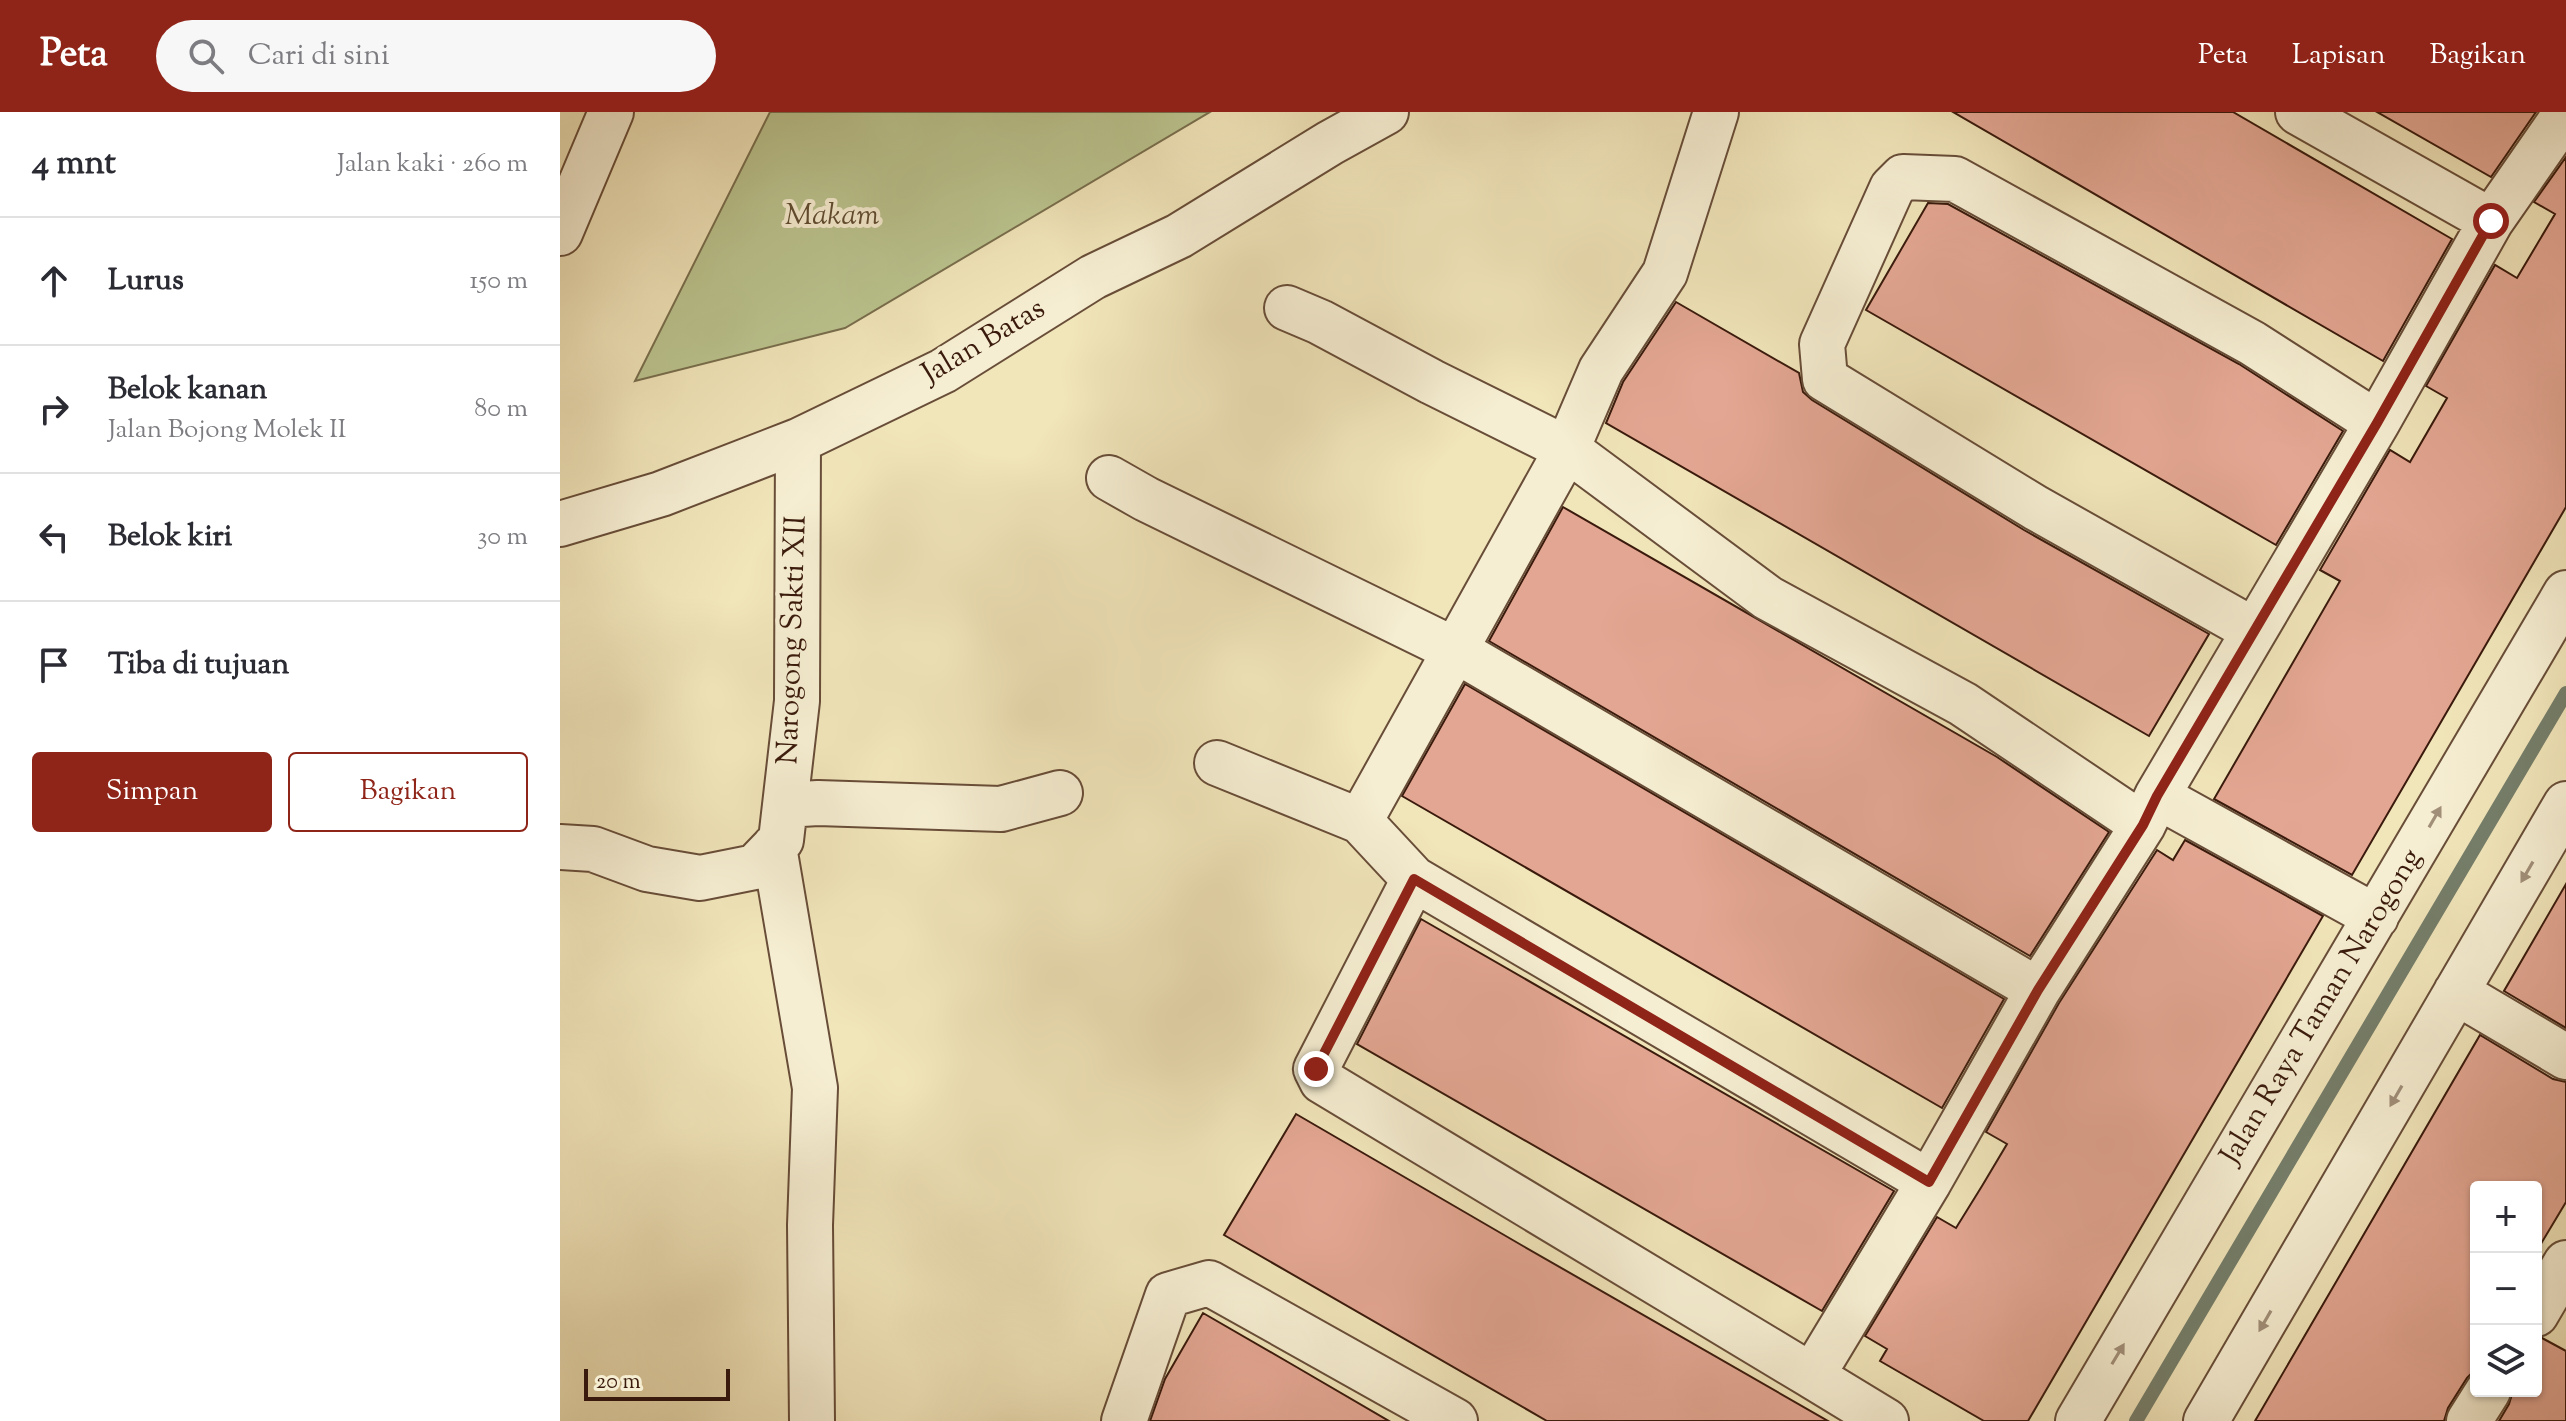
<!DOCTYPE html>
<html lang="id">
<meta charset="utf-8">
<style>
body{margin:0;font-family:"Sorts Mill Goudy",serif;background:#f7f7f7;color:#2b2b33}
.controls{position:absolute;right:24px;bottom:24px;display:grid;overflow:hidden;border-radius:8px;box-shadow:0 2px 6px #0004}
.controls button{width:72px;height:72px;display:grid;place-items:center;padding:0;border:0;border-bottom:2px solid #e1e1e2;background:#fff;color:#2b2b33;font:40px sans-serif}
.scale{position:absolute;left:24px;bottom:20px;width:146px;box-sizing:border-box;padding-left:8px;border:4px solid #3a1a0c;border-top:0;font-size:22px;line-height:28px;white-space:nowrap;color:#3a1a0c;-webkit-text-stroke:6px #f6eed2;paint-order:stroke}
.stop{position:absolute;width:24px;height:24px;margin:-18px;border:6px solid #8f2418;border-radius:50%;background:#fff}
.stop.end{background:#8f2418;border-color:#fff;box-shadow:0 2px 8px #0008}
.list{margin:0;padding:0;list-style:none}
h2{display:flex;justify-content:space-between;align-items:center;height:104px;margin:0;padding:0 32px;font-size:34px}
h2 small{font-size:26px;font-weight:400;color:#7c7c81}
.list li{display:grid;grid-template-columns:52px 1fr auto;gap:24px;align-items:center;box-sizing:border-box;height:128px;padding:0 32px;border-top:2px solid #e1e1e2}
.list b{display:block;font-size:30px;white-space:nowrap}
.list p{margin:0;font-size:26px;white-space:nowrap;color:#7c7c81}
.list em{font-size:26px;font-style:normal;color:#7c7c81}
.actions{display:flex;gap:16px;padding:24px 32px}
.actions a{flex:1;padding:18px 0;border:2px solid #8f2418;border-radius:8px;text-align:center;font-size:28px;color:#8f2418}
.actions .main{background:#8f2418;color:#fff}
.icon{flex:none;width:44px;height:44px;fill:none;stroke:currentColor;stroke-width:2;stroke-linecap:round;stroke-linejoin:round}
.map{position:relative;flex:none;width:2006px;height:1309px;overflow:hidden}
header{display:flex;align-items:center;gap:48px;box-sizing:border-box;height:112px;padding:0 40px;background:#8f2418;color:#fff}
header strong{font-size:38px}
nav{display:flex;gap:44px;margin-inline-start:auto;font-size:28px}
.search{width:560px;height:72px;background:#f7f7f7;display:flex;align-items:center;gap:20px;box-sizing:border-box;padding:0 28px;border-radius:44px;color:#7c7c81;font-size:30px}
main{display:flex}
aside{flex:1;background:#fff}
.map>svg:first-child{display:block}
.green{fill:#bbc48f;stroke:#7a6f4e;stroke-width:2}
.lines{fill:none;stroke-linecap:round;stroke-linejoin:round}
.stream{stroke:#757e6a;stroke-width:14}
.building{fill:#e3a692;stroke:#3a1a0c;stroke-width:2}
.minor-casing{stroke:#684d38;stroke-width:48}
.minor{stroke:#f6eed2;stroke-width:44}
.oneway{fill:#a18f79}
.route{stroke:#8f2418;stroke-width:10}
.labels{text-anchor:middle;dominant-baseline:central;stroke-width:8;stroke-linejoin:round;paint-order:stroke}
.park-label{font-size:30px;font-style:italic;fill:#614d33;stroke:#f6eed2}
.street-label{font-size:30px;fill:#3a1a0c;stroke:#f6eed2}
</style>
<header>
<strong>Peta</strong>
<div class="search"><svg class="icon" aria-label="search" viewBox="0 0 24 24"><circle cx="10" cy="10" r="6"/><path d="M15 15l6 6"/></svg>Cari di sini</div>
<nav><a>Peta</a><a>Lapisan</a><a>Bagikan</a></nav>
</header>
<main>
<aside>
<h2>4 mnt<small>Jalan kaki · 260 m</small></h2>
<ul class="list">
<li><svg class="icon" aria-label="ahead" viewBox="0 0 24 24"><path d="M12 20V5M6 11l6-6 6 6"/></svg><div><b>Lurus</b></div><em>150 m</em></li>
<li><svg class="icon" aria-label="right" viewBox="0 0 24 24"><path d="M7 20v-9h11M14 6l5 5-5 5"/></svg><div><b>Belok kanan</b><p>Jalan Bojong Molek II</p></div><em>80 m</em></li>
<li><svg class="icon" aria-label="left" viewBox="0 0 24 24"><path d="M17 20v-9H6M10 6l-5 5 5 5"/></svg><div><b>Belok kiri</b></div><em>30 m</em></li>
<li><svg class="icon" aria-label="arrive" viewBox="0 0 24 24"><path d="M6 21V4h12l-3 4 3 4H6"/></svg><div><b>Tiba di tujuan</b></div></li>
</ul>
<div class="actions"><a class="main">Simpan</a><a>Bagikan</a></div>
</aside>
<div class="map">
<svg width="2006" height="1309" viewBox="0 0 2006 1309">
<rect width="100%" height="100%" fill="#f1e5ba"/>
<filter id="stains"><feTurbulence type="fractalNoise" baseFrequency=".0025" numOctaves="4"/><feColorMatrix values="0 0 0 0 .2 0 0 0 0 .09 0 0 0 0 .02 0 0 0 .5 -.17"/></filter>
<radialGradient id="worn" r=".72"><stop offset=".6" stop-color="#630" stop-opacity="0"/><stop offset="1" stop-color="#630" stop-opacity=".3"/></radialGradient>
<path class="green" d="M 210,0 L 650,0 L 285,216 L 75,269 Z"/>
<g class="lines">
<path class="stream" d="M 1576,1309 L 2006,581"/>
</g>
<path class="building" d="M 1393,0 L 1673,0 L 1892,127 L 1823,249 Z
M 1817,0 L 1976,0 L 1931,65 Z
M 2006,45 L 2006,395 L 1792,763 L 1654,687 L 1780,469 L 1760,458 L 1830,338 L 1850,350 L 1887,286 L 1866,274 L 1935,153 L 1957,166 L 1995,102 L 1974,90 Z
M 1368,91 L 1388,92 L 1679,252 L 1783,319 L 1716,433 L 1306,198 Z
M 1116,190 L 1239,261 L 1243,280 L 1252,288 L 1464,418 L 1649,522 L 1589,624 L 1046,311 L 1063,270 Z
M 1003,395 L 1437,645 L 1549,720 L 1470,844 L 929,529 Z
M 905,572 L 1444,887 L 1382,996 L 842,684 Z
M 1625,728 L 1763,804 L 1468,1309 L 1424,1309 L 1320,1249 L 1327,1237 L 1305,1224 L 1377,1105 L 1396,1116 L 1422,1074 L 1447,1032 L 1426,1020 L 1499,891 L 1597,738 L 1613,748 Z
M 2006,772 L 2006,916 L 1944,879 Z
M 861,807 L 1334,1079 L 1262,1199 L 797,932 Z
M 1920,923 L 1993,967 L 2006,970 L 2006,1090 L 1976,1140 L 1976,1075 L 1916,1075 L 1916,1257 L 1907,1266 L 1888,1296 L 1884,1309 L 1695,1309 Z
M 736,1002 L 963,1134 L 1268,1309 L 987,1309 L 664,1123 Z
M 643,1201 L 733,1253 L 829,1309 L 590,1309 L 605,1267 Z
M 1982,1226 L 2006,1239 L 2006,1309 L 1939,1309 L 1949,1292 L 1953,1279 L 1976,1279 L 1976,1227 Z"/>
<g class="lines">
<g class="minor-casing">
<path id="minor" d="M 1738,0 L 1931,109
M 0,121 L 51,0
M 727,196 L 760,210 L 872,270 L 1007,337 L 1208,486 L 1403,592 L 1583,713
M 549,366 L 586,387 L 897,539 L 1478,878
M 0,412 L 101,382 L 238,329 L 383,259 L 533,165 L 619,124 L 770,31 L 826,0
M 1693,518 L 1476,396 L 1265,267 L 1262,232 L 1332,76 L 1343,65 L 1395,67 L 1692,231 L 1817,311
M 657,651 L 800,709 L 854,767 L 1369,1070
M 1597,684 L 1816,805
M 225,693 L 258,691 L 441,697 L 500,681
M 800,709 L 1007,337 L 1041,258 L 1105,161 L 1156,0
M 0,735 L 33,737 L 87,757 L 140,766 L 195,755 L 221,728 L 237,589 L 238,329
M 214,735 L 255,976 L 250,1113 L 252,1309
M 854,767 L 756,957 L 762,969 L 1252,1264 L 1369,1070 L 1478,878 L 1583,713 L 1597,684 L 1817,311 L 1931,109 L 2006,1
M 1896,880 L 2006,945
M 1976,1202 L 2006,1151
M 1252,1264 L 1326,1309
M 564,1309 L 608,1183 L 649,1171 L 895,1309
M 1518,1309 L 2006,481
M 1646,1309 L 2006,692
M 1909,1309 L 1928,1279"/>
</g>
<use href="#minor" class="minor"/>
</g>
<defs><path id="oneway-solid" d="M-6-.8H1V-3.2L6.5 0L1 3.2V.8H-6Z" transform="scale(2)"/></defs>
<g class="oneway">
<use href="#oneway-solid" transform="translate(1875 705) rotate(-60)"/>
<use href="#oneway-solid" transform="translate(1967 760) rotate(120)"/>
<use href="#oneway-solid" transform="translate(1836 984) rotate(120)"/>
<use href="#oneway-solid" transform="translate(1705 1209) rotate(120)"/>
<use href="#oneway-solid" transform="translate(1558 1242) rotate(-59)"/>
</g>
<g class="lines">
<path class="route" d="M 756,957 L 854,767 L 1369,1070 L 1478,878 L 1583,713 L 1597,684 L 1817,311 L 1931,109"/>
</g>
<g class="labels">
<g class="park-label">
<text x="272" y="104">Makam</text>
</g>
<g class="street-label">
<text transform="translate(424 230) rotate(-31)">Jalan Batas</text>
<text transform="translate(233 528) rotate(-88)">Narogong Sakti XII</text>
<text transform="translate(1762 895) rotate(-59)">Jalan Raya Taman Narogong</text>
</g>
</g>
<rect width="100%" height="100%" filter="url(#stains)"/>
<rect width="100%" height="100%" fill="url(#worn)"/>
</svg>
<div class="controls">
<button>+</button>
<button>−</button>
<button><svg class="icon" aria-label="layers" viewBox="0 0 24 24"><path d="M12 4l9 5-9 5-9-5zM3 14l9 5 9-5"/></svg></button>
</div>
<div class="scale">20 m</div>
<div class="stop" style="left:1931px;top:109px"></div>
<div class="stop end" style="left:756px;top:957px"></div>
</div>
</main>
